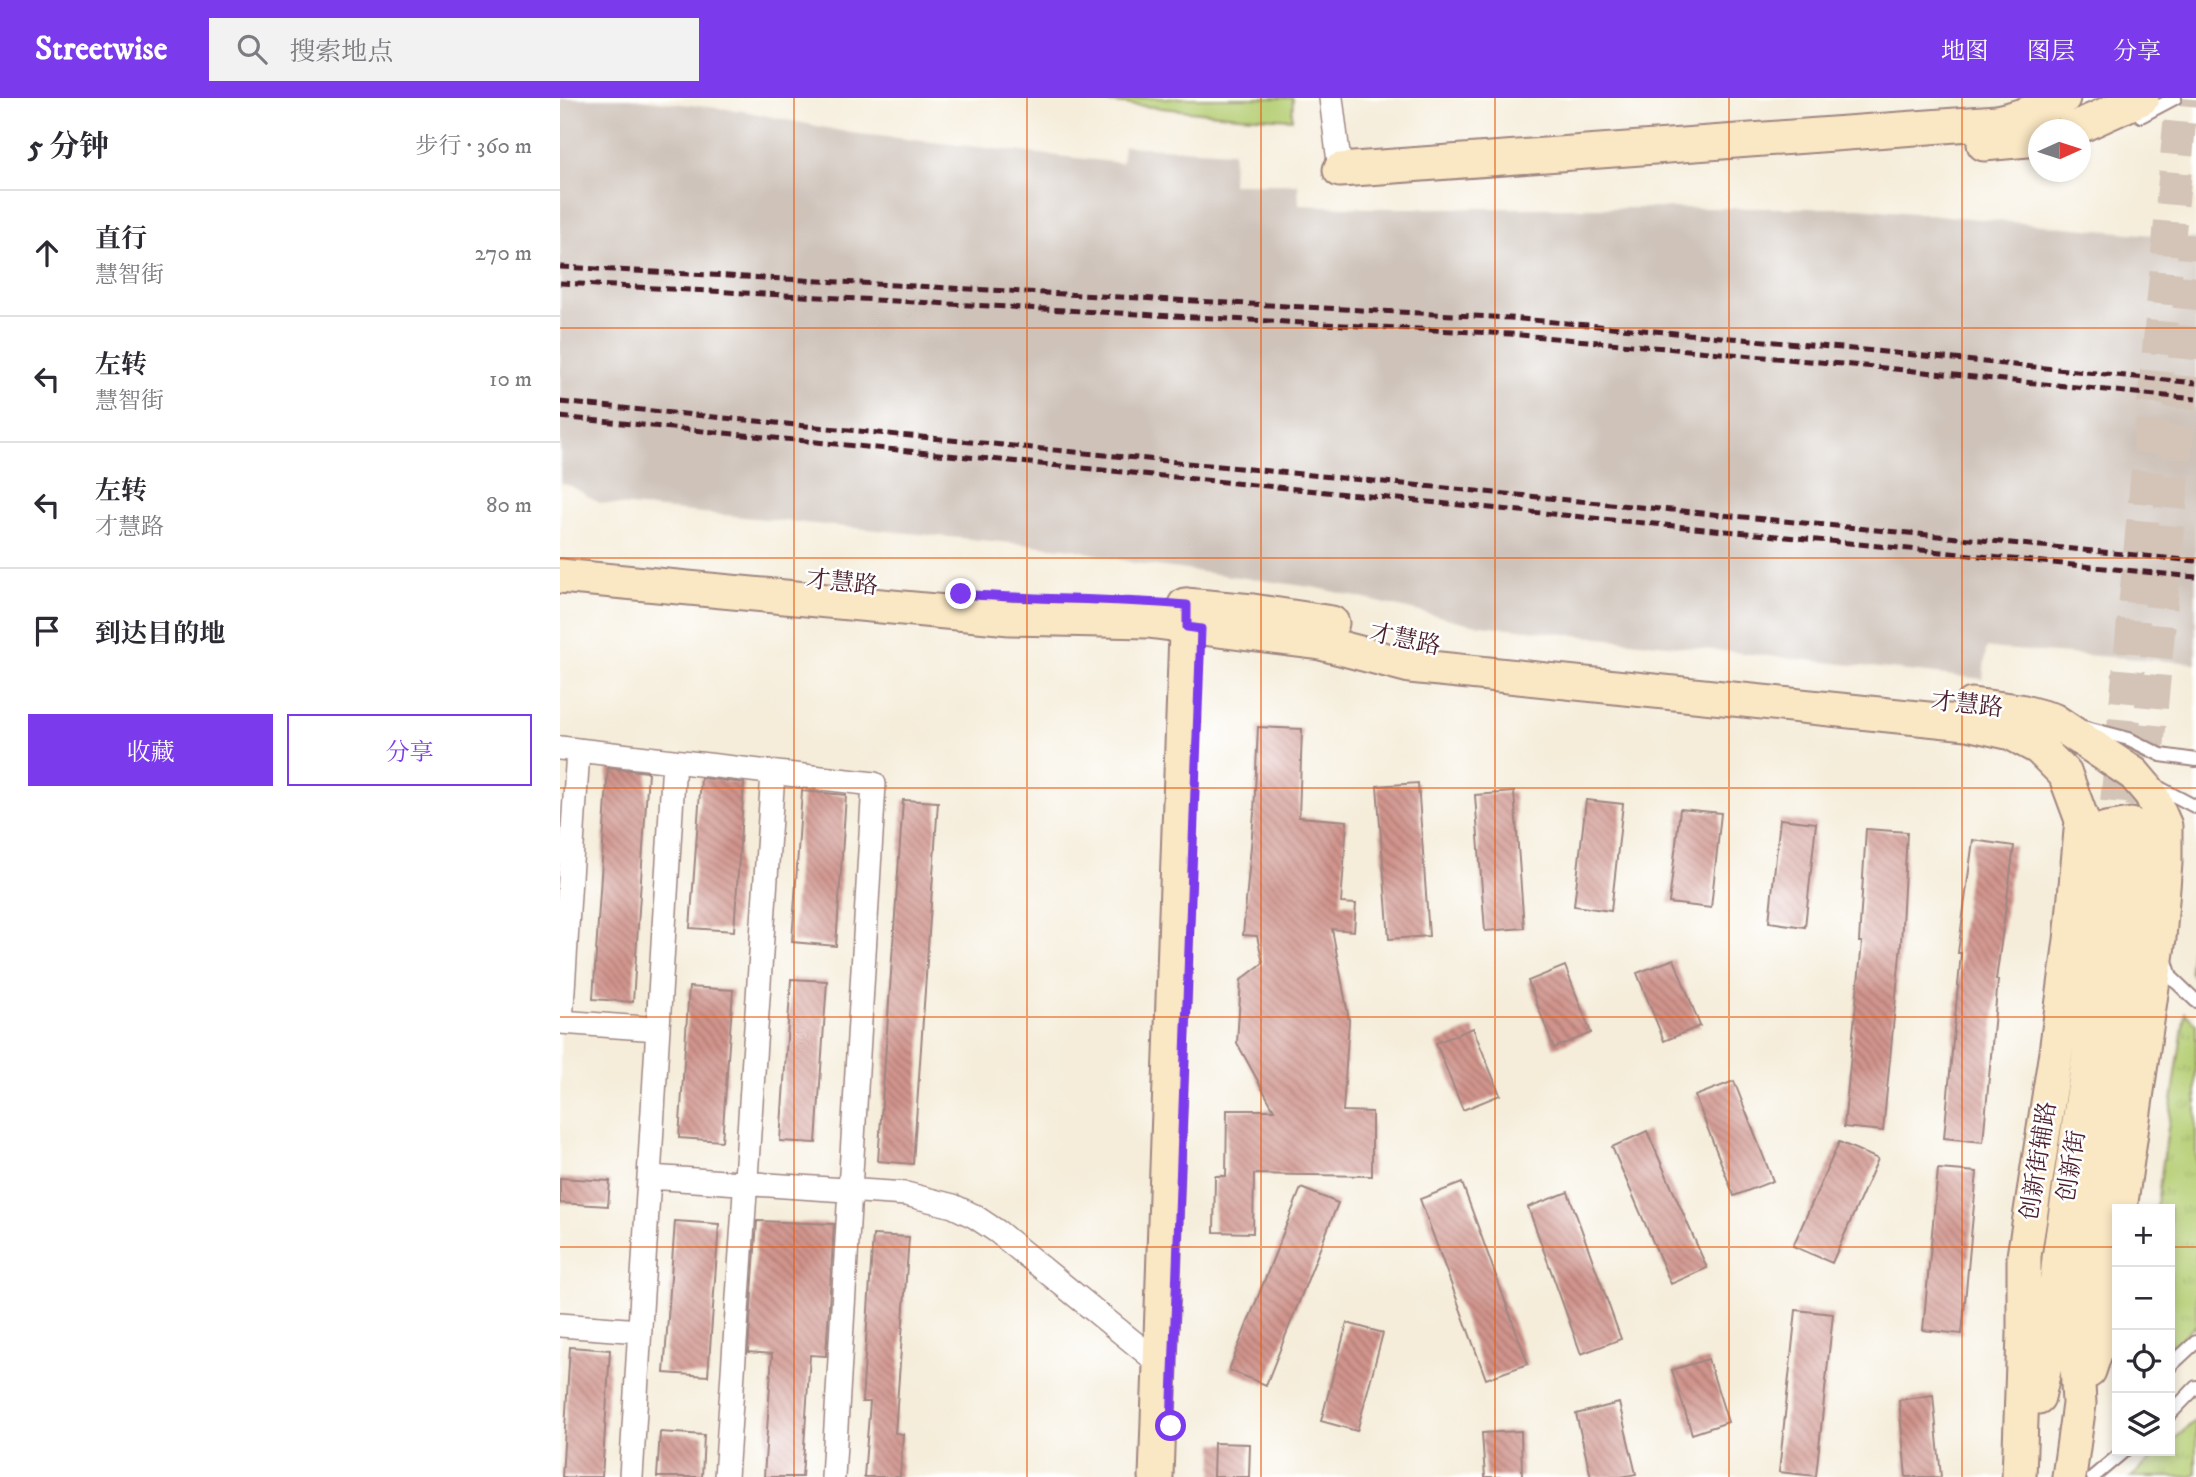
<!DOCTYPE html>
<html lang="zh">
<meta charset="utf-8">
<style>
body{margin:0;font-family:"IM FELL DW Pica","Noto Serif SC",serif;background:#f2f2f3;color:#2b2b33}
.controls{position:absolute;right:21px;bottom:21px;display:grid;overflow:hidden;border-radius:0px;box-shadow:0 4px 10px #0003}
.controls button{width:63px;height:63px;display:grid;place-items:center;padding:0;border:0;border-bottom:2px solid #e1e1e2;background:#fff;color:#2b2b33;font:35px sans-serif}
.compass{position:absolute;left:1468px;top:21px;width:63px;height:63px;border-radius:50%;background:#fff;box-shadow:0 4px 10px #0003;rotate:87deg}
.stop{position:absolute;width:21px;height:21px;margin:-16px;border:5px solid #7c3aed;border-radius:50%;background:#fff}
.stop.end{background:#7c3aed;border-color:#fff;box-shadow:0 2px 7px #0008}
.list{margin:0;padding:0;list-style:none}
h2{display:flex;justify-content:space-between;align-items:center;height:91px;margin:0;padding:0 28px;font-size:30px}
h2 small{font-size:23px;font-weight:400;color:#7c7c81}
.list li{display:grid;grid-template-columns:46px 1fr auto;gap:21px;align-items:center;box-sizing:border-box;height:126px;padding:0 28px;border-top:2px solid #e1e1e2}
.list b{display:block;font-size:26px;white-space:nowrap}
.list p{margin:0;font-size:23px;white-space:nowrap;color:#7c7c81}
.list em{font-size:23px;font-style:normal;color:#7c7c81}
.actions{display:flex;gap:14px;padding:21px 28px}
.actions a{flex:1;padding:16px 0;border:2px solid #7c3aed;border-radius:0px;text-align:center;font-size:24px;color:#7c3aed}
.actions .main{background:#7c3aed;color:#fff}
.icon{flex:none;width:38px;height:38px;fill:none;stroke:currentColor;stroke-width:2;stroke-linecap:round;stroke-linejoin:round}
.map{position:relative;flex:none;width:1636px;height:1379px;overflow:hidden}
header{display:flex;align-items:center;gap:42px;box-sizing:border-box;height:98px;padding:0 35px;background:#7c3aed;color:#fff}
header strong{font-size:33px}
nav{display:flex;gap:38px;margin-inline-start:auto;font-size:24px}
.search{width:490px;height:63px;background:#f2f2f3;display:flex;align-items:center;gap:18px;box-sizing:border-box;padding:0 24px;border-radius:0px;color:#7c7c81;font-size:26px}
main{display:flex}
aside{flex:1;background:#fff}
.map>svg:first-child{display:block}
.railway{fill:#cec2b9}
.grass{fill:url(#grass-tufts);stroke:#80764f;stroke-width:2}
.garden{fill:#b5ce73;stroke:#80764f;stroke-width:2}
.building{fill:url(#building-back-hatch)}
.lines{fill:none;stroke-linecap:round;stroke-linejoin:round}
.secondary-tunnel{stroke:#d3c4b7;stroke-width:33;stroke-dasharray:33 17;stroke-linecap:butt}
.lane-casing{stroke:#a08682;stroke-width:16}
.street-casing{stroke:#a08682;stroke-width:26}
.secondary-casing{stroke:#a08682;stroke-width:37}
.lane{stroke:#fff;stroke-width:12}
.street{stroke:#fff;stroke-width:23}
.secondary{stroke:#fae7c3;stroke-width:33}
.rail{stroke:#4a1f2b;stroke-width:5;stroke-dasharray:10 5;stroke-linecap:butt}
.route{stroke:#7c3aed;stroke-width:9}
.grid{fill:none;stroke:#e8590c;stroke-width:2;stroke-opacity:0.55}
.labels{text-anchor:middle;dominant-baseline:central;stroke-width:5;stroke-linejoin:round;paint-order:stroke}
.street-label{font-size:24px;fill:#4a1f2b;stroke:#fff}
</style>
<header>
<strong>Streetwise</strong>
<div class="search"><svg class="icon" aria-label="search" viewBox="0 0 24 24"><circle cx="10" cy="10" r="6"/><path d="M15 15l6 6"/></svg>搜索地点</div>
<nav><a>地图</a><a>图层</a><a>分享</a></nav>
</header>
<main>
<aside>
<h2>5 分钟<small>步行 · 360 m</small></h2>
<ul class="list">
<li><svg class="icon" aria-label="ahead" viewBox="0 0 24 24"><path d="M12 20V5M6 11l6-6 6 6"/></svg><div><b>直行</b><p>慧智街</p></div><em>270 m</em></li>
<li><svg class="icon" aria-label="left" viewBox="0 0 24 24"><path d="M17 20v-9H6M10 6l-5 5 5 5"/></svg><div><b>左转</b><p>慧智街</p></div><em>10 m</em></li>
<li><svg class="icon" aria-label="left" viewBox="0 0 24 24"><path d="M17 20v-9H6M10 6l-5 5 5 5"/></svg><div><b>左转</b><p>才慧路</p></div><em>80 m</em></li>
<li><svg class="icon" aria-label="arrive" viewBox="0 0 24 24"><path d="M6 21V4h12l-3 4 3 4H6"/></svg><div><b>到达目的地</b></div></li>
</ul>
<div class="actions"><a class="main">收藏</a><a>分享</a></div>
</aside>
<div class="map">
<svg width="1636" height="1379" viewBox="0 0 1636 1379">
<defs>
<pattern id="grass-tufts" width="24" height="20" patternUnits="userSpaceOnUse" patternTransform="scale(1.75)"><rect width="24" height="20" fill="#b5ce73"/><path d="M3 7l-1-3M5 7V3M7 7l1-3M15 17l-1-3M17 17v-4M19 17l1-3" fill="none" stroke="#9db064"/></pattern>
<pattern id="building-back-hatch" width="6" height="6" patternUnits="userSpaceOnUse" patternTransform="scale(1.75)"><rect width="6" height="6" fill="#d0948c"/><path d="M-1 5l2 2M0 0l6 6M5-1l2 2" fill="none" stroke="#ab7873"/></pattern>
</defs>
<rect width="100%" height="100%" fill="#fff"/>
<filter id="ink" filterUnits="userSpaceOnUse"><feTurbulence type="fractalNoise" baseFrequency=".0143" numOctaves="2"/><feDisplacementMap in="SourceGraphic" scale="14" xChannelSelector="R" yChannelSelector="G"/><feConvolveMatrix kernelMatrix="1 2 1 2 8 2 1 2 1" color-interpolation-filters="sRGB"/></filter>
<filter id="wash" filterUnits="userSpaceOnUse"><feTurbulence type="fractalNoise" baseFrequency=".00686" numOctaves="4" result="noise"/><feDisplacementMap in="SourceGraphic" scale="28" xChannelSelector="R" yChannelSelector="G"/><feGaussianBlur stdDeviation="1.57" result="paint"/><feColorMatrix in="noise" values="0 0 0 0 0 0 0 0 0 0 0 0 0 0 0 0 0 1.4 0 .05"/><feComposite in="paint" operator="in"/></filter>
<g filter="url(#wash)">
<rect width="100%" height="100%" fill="#f5edda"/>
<path class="railway" d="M 0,0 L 69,0 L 184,13 L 291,35 L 562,65 L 564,48 L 673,54 L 672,86 L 738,86 L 739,107 L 811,110 L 1299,110 L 1636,141 L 1636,565 L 1426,550 L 1423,581 L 912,526 L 758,490 L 575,465 L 513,451 L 39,405 L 11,388 L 0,385 Z"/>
<path class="grass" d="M 1636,800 L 1636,882 L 1630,873 Z
M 1625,915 L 1636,926 L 1636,1231 L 1634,1229 L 1610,1251 L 1610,1111 L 1596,1111 Z
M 1636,1322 L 1636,1376 L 1632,1379 L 1571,1379 L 1601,1353 L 1610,1353 L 1610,1345 Z"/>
<path class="garden" d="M 507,0 L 733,0 L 732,21 L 677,18 Z"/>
<g id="blocks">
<path class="building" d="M 698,629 L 742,631 L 739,719 L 787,723 L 781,805 L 796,806 L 794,833 L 772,831 L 789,922 L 783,1013 L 812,1014 L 812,1078 L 694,1076 L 693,1135 L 654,1134 L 655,1078 L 666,1078 L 667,1012 L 714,1012 L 677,945 L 681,882 L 703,865 L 697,838 L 683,837 L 694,715 Z
M 48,670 L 88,674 L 73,904 L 33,901 Z
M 141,680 L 184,685 L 174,833 L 130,830 Z
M 858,685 L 869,838 L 829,841 L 817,688 Z
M 242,693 L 286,697 L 276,848 L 232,844 Z
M 954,694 L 964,830 L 925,833 L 915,697 Z
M 343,702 L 378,704 L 353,1066 L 318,1063 Z
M 1026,702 L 1063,706 L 1051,813 L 1014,808 Z
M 1120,711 L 1161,715 L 1151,810 L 1109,805 Z
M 1220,721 L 1256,725 L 1245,829 L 1209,824 Z
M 1306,731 L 1347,734 L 1341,846 L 1323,1033 L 1284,1029 L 1302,844 L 1299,844 Z
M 1413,742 L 1454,748 L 1436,882 L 1438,882 L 1423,1044 L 1384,1040 L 1401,855 L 1398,855 Z
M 1114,861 L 1140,928 L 1104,943 L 1077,875 Z
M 1005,868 L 1031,935 L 994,950 L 968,883 Z
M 231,881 L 267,883 L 256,1045 L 220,1043 Z
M 129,889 L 173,892 L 162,1043 L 119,1040 Z
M 913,930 L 940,997 L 903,1012 L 876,945 Z
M 1174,983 L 1213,1083 L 1174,1098 L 1135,998 Z
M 1087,1033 L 1147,1170 L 1111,1186 L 1052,1049 Z
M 1279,1044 L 1318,1061 L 1272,1165 L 1233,1148 Z
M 1378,1071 L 1417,1074 L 1402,1236 L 1363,1232 Z
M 0,1080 L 50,1083 L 48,1108 L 0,1105 Z
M 902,1085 L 968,1266 L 926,1281 L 860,1101 Z
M 741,1090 L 778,1105 L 706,1287 L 669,1272 Z
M 1008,1094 L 1061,1241 L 1021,1256 L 968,1109 Z
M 115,1123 L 159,1126 L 148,1278 L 104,1275 Z
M 197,1123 L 274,1126 L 266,1258 L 250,1257 L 242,1379 L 204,1379 L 212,1256 L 188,1254 Z
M 313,1137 L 349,1139 L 335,1335 L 343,1336 L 340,1379 L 304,1379 L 310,1304 L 302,1304 Z
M 1236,1212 L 1273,1216 L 1256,1378 L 1219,1374 Z
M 787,1225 L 823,1235 L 797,1333 L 761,1323 Z
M 10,1249 L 50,1252 L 42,1379 L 2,1379 Z
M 1148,1261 L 1168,1324 L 1132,1336 L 1112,1272 Z
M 1373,1297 L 1381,1379 L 1346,1379 L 1339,1302 Z
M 1059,1305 L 1076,1376 L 1061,1379 L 1031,1379 L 1016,1316 Z
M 961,1333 L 962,1379 L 925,1379 L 922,1335 Z
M 100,1334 L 144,1337 L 142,1379 L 97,1379 Z
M 654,1345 L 690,1346 L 689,1379 L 653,1379 Z"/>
</g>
</g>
<g filter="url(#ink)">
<use href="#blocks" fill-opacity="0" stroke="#a08682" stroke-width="2"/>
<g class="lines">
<path class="secondary-tunnel" d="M 1582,709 L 1636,137
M 1552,754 L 1622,0"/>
<g class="lane-casing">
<path id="lane" d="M 1581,18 L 1615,0
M 1523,629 L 1569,641 L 1601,657 L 1636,662
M 1596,688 L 1636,709
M 1606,863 L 1611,879 L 1636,903
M 1610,1268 L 1636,1244
M 1610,1316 L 1636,1289
M 1533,1379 L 1564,1353"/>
</g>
<g class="street-casing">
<path id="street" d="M 771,0 L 780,72
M 0,650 L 314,686 L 273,1379
M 0,924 L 98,931
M 1,924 L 18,652
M 89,1079 L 346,1096 L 393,1108 L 414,1118 L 438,1134 L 600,1266
M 0,1227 L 80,1233
M 71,1379 L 114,663
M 166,1379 L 213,675"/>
</g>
<g class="secondary-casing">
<path id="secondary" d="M 1511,32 L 1582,0
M 1424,46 L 1478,41
M 780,72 L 1437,24 C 1462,19 1481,12 1503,0
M 0,478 L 450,520 L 588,523 L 761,545 L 850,568 L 1407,625 L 1451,635 L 1479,650 L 1505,676 L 1522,722 L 1511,842 L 1496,954 L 1464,1158 L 1464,1236 L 1459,1379
M 625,507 L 693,513 L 772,525
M 1412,607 L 1460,613 L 1493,622 L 1574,676 L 1591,696 L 1605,728 L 1605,765 L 1599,840 L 1560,1111
M 1521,749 L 1546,731 L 1571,727 L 1592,737 L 1605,765
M 1529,1273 L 1539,1243 L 1557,1127
M 1478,1299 L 1492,1237 L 1499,1160 L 1529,957 L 1552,754
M 596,1379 L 627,507
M 1509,1379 L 1519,1306 L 1516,1244 L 1525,1160 L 1569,847 L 1577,756"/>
</g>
<use href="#lane" class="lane"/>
<use href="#street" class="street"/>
<use href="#secondary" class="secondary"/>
<path class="rail" d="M 0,169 L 950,220 L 1304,252 L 1636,285
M 0,185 L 950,236 L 1304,268 L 1636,301
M 0,304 L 1636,463
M 0,319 L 1636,479"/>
</g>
</g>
<g class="lines" filter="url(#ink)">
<path class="route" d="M 401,496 C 477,502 552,500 627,507 L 627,529 L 641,531 L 611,1328"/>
</g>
<path class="grid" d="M 234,0 L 234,1379M 467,0 L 467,1379M 701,0 L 701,1379M 935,0 L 935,1379M 1169,0 L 1169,1379M 1402,0 L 1402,1379M 0,230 L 1636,230M 0,460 L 1636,460M 0,690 L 1636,690M 0,919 L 1636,919M 0,1149 L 1557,1149M 1610,1149 L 1636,1149"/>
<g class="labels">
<g class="street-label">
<text transform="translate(282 485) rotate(6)">才慧路</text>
<text transform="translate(845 542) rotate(12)">才慧路</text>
<text transform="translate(1407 607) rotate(6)">才慧路</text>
<text transform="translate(1479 1063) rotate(-81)">创新街辅路</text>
<text transform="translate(1512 1068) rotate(-81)">创新街</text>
</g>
</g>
</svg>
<div class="controls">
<button>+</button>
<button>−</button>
<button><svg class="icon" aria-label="locate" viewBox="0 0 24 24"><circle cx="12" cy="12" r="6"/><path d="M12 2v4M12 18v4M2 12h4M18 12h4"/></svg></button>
<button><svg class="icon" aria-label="layers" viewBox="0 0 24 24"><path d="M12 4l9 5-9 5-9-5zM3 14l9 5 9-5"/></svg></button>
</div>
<svg class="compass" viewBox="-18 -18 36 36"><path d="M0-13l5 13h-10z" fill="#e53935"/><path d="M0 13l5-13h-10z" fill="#7c7c81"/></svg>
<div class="stop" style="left:611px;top:1328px"></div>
<div class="stop end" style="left:401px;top:496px"></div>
</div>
</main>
